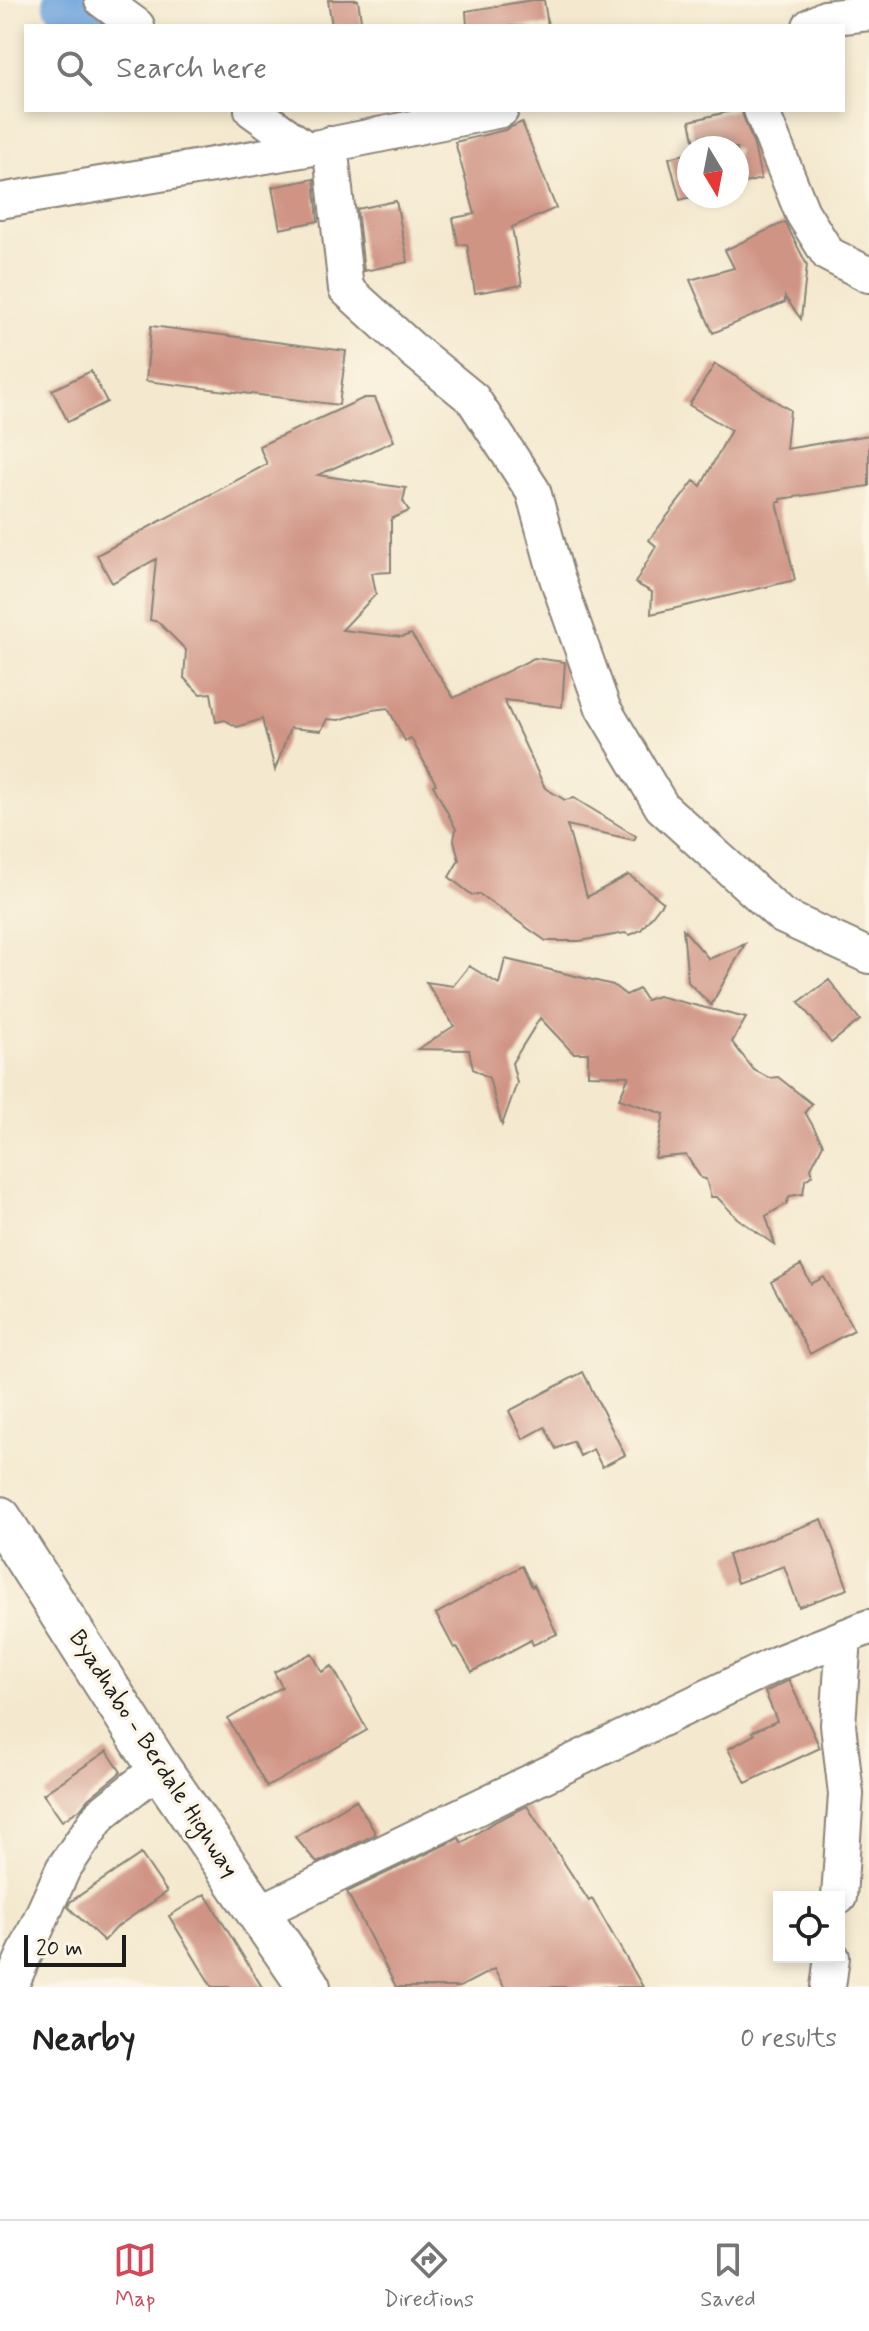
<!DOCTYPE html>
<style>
body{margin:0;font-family:Mynerve,sans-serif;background:#f2f2f2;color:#222}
.controls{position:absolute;right:24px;bottom:24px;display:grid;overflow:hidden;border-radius:0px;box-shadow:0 4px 12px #0003}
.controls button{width:72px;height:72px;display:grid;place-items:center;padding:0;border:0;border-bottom:2px solid #e0e0e0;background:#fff;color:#222;font:40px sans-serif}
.compass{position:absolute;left:677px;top:136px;width:72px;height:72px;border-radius:50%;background:#fff;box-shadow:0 4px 12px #0003;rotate:170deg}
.scale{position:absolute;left:24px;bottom:20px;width:102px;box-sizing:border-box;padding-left:8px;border:4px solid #1c1c1c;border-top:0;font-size:22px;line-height:28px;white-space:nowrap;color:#1c1c1c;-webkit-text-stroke:6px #fcf5e5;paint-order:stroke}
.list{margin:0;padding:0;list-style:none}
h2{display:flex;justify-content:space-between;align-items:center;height:104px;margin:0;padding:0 32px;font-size:34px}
h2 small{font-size:26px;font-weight:400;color:#767676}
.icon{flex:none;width:44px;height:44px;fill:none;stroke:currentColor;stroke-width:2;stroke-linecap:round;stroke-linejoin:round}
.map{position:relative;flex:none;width:869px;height:1987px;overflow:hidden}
.search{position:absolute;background:#fff;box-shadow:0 4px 12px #0003;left:24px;right:24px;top:24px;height:88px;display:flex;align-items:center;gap:20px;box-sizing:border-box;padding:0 28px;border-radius:0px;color:#767676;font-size:30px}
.sheet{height:232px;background:#fff}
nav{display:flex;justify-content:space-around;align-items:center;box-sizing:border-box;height:112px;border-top:2px solid #e0e0e0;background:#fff;font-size:22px;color:#767676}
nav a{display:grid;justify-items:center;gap:4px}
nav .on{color:#d1495b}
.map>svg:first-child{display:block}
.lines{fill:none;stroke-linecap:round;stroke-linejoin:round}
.river{stroke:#71a5de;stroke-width:62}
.building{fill:#d09485}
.minor-casing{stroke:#888276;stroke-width:38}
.major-casing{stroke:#888276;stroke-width:46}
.minor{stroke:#fff;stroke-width:34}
.major{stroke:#fff;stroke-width:42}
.labels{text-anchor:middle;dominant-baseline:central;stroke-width:7;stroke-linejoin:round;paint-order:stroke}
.street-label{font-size:24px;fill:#1c1c1c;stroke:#fcf5e5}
</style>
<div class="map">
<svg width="869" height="1987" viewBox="0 0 869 1987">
<rect width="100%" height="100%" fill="#fcf5e5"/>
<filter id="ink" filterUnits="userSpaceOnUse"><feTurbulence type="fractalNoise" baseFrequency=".0125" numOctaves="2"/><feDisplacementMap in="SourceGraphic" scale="16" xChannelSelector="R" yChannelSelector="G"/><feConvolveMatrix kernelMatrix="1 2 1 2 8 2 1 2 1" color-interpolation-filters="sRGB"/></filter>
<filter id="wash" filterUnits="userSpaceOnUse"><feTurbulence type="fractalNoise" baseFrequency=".006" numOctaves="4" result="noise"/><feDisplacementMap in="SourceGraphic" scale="32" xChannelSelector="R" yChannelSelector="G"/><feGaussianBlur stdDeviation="1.8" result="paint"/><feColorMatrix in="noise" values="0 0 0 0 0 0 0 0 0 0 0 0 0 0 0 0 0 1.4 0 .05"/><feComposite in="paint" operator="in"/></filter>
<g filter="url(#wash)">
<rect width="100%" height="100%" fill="#f4e9cf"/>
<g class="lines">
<path class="river" d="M 74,0 L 80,9 L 84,26"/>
</g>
<g id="blocks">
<path class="building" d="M 328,0 L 358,0 L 362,26 L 332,26 Z
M 532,0 L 544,0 L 548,26 L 467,26 L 466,11 Z
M 735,110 L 741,110 L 754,145 L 761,179 L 737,185 L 737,148 L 696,148 L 690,121 Z
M 522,122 L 556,208 L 512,227 L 522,285 L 475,293 L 467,244 L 458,245 L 453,218 L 475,214 L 455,142 L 505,130 Z
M 689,153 L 689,196 L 695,196 L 680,200 L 669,158 Z
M 314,179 L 318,221 L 280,229 L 272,187 Z
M 396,201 L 408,262 L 364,271 L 357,209 Z
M 785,222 L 807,265 L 801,319 L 785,297 L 785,302 L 713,333 L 690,280 L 734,268 L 725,250 Z
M 151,326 L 346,351 L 339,405 L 146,381 Z
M 715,364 L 790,410 L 786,449 L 869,435 L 869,486 L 780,499 L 781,502 L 777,502 L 795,580 L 651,614 L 652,592 L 635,583 L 656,546 L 649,540 L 694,481 L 701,486 L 731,430 L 689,405 Z
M 91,371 L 107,402 L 68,422 L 52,390 Z
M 364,398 L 375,398 L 394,441 L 318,475 L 406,488 L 403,501 L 409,511 L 391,519 L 391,572 L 372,573 L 376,594 L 342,630 L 402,637 L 411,634 L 454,698 L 534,658 L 565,662 L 562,707 L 504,700 L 545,788 L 565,800 L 574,798 L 636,836 L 634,840 L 567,825 L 587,897 L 629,875 L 663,902 L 641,930 L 630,935 L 625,933 L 580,941 L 546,941 L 479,894 L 472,895 L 449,877 L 459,860 L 454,840 L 456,829 L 433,785 L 436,784 L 411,738 L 405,741 L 388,708 L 372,710 L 339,720 L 327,719 L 321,731 L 290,728 L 275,770 L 262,719 L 237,727 L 225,720 L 216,722 L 211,693 L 200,694 L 184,678 L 186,650 L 158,622 L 150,620 L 156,559 L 112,583 L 97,555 L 267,464 L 259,446 Z
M 683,929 L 709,959 L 745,944 L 711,1005 L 688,982 Z
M 505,959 L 613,985 L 626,995 L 639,989 L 646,1000 L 658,996 L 746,1018 L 732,1042 L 754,1070 L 769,1078 L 778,1077 L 812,1104 L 805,1112 L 823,1144 L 811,1168 L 813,1175 L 805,1180 L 803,1194 L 790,1196 L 786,1204 L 766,1216 L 775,1245 L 737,1218 L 717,1197 L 711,1197 L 706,1179 L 701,1178 L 686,1155 L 655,1158 L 664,1114 L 619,1099 L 629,1076 L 588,1075 L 588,1053 L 573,1053 L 540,1018 L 512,1063 L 517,1083 L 502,1125 L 489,1078 L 473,1069 L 469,1050 L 418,1049 L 454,1026 L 426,982 L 453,986 L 469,966 L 499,984 Z
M 829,980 L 860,1020 L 831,1043 L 799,1002 Z
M 801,1265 L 811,1284 L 824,1277 L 854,1330 L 810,1354 L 771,1282 Z
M 583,1372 L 625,1455 L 602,1467 L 593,1449 L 580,1456 L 573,1441 L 556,1449 L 545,1427 L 523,1439 L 509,1411 Z
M 822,1519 L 848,1589 L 799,1607 L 784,1566 L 737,1583 L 728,1555 Z
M 522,1566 L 532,1587 L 534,1585 L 557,1634 L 533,1645 L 531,1640 L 472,1672 L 457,1647 L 454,1648 L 436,1614 Z
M 312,1653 L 322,1672 L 332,1666 L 367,1730 L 267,1787 L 228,1719 L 282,1687 L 274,1672 Z
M 789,1680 L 820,1748 L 746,1783 L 728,1749 L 754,1735 L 752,1732 L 777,1721 L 765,1692 Z
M 107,1751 L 121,1772 L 88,1799 L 80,1809 L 62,1821 L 43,1794 Z
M 356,1800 L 376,1834 L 317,1863 L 295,1837 Z
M 527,1806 L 589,1901 L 592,1899 L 643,1987 L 504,1987 L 494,1969 L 460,1987 L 396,1987 L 347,1892 L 459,1838 L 462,1843 L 492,1823 Z
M 141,1854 L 167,1892 L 118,1926 L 104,1941 L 68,1907 L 70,1902 Z
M 205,1894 L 262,1987 L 212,1987 L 169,1916 Z"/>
</g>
</g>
<g filter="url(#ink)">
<use href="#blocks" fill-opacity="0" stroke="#888276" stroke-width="2"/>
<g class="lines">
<g class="minor-casing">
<path id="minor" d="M 102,0 L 137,26
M 810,26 L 825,18 L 869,13
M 252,110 L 306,149
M 761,110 L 802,212 L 828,254 L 869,275
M 330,144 L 346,289 L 412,349 L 473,399 L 533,491 L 557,578 L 603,708 L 662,807 L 782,916 L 869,956
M 0,201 L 319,147 L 501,110
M 839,1897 L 846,1794 L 838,1725 L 844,1637
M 258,1913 L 778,1663 L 869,1627
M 10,1987 L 63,1869 L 100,1815 L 159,1768
M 828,1987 L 832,1957"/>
</g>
<g class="major-casing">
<path id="major" d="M 0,1518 L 159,1768 L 309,1987"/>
</g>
<use href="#minor" class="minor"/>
<use href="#major" class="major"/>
</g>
</g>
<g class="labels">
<g class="street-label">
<text transform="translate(153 1754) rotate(57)">Byadhabo - Berdale Highway</text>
</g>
</g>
</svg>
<div class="controls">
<button><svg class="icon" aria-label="locate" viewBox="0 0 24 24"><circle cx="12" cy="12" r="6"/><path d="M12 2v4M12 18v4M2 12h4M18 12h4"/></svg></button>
</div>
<svg class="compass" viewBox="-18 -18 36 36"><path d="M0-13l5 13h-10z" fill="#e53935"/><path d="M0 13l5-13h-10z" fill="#767676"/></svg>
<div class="scale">20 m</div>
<div class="search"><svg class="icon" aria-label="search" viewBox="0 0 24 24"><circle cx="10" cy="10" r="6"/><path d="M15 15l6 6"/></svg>Search here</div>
</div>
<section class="sheet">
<h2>Nearby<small>0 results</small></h2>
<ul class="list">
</ul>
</section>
<nav>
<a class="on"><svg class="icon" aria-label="map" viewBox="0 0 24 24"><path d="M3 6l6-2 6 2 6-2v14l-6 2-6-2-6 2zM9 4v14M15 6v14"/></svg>Map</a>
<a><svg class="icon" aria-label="directions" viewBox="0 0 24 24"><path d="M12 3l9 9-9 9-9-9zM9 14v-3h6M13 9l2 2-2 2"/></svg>Directions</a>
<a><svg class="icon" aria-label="saved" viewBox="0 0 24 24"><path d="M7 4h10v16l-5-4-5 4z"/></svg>Saved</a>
</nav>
